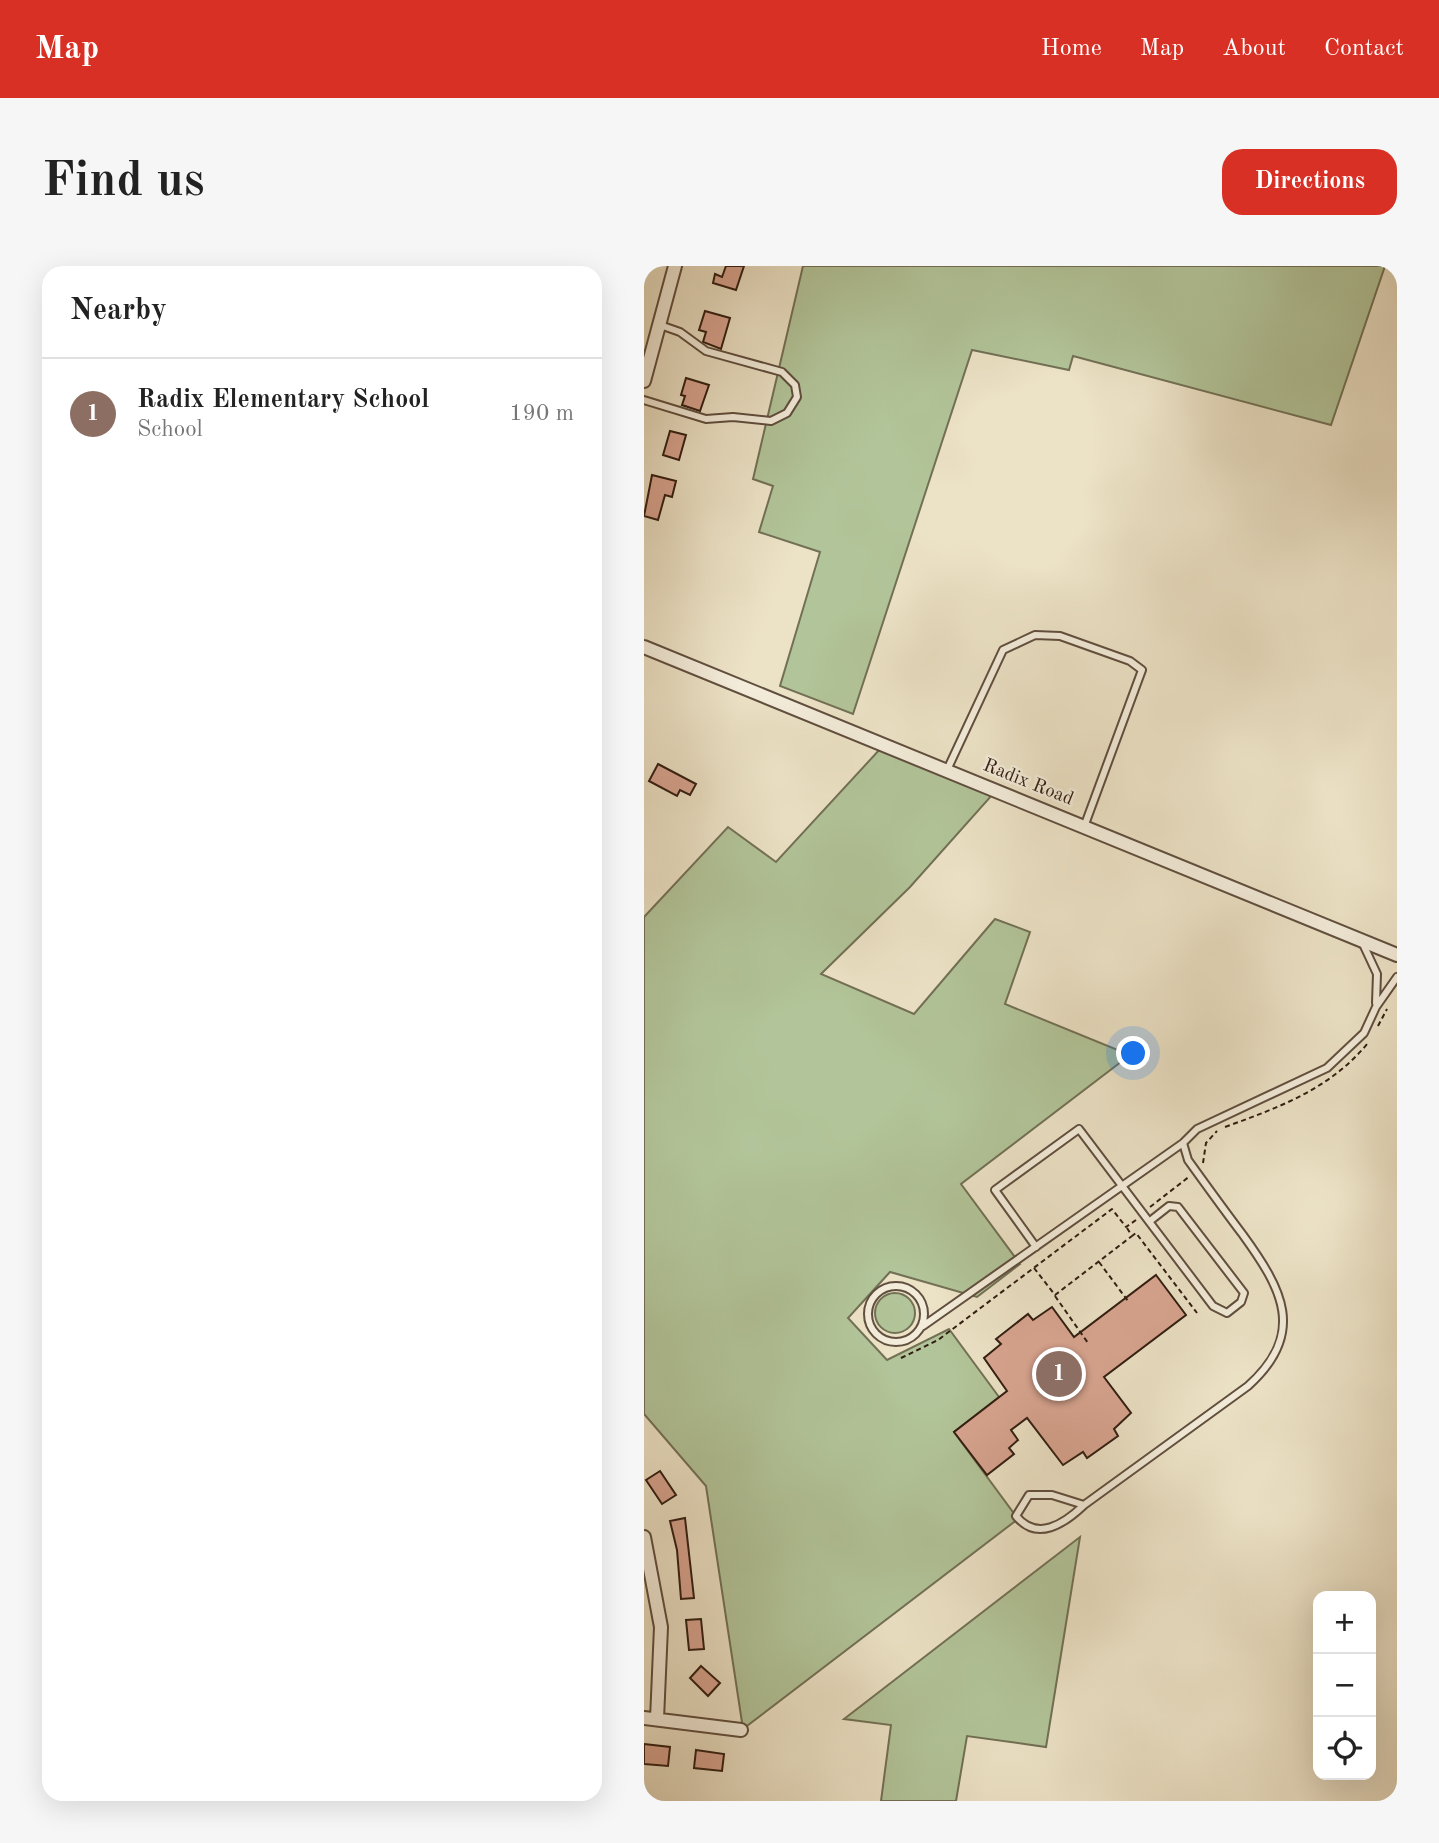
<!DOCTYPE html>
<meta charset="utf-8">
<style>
body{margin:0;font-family:"Old Standard TT",serif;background:#f6f6f6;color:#222}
.controls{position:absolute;right:21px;bottom:21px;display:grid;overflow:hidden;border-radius:14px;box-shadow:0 7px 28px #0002}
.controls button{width:63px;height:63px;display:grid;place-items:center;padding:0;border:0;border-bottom:2px solid #e0e0e0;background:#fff;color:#222;font:35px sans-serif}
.you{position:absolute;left:490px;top:788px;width:24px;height:24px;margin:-18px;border:5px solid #fff;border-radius:50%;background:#1a73e8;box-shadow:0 0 0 10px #1a73e833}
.badge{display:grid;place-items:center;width:46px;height:46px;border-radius:50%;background:#d93025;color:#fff;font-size:23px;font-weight:700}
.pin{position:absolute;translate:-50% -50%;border:4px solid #fff;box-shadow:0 2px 7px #0006}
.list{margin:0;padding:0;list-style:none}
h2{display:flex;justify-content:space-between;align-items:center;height:91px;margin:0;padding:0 28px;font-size:30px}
h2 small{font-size:23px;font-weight:400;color:#767676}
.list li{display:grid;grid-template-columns:46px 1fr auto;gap:21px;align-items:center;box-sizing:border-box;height:112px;padding:0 28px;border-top:2px solid #e0e0e0}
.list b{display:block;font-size:26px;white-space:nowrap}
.list p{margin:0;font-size:23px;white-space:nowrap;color:#767676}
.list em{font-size:23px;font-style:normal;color:#767676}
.icon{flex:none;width:38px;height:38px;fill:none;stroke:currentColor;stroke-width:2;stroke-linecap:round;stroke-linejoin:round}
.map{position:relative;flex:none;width:753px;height:1535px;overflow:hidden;border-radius:21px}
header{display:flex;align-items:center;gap:42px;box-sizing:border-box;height:98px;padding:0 35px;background:#d93025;color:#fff}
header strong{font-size:33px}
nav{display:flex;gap:38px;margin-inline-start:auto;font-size:24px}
.intro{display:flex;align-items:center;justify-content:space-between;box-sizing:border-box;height:168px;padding:0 42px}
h1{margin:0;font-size:49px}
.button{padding:18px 32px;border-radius:21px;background:#d93025;color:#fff;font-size:24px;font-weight:700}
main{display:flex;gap:42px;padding:0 42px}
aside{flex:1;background:#fff;border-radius:21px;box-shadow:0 7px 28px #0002}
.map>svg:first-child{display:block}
.green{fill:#b2c499;stroke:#727055;stroke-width:2}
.building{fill:#d8a490;stroke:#311d11;stroke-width:2}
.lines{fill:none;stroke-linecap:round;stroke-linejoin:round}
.lane-casing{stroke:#604e3e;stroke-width:10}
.street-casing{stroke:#604e3e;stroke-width:16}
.path{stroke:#311d11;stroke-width:2;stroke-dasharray:5 3.5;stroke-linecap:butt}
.lane{stroke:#f3ecda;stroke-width:6}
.street{stroke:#f3ecda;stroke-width:12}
.labels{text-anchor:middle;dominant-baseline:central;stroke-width:5;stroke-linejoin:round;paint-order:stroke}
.street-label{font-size:19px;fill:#311d11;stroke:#f3ecda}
</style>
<header>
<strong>Map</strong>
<nav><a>Home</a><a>Map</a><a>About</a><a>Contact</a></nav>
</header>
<div class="intro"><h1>Find us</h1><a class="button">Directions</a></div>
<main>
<aside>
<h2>Nearby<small></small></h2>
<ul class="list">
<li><span class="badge" style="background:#8d6e63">1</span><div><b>Radix Elementary School</b><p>School</p></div><em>190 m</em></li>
</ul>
</aside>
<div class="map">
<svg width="753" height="1535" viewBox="0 0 753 1535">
<rect width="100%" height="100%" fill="#ece2c6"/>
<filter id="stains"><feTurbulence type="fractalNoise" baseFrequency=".00286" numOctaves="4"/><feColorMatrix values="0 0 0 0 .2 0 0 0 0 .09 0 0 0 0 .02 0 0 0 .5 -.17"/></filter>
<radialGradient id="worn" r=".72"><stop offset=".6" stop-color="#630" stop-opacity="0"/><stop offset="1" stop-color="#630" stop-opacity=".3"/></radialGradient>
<path class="green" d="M 159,0 L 741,0 L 687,159 L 429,90 L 425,104 L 328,84 L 209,448 L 136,420 L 176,286 L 115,266 L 129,220 L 109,213 Z
M 237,482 L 349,528 L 266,621 L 177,708 L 270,748 L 351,653 L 386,666 L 361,738 L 486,789 L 317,918 L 376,998 L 333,1031 L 246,1006 L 204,1052 L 243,1094 L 305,1063 L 355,1131 L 310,1166 L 374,1253 L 99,1463 L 62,1220 L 0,1148 L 0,651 L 84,561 L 132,596 Z
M231 1047a20 20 0 1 1 40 0a20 20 0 1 1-40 0Z
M 436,1271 L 402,1481 L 323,1470 L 312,1535 L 237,1535 L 247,1459 L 200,1453 Z"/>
<path class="building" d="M 82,0 L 100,0 L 92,24 L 69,17 L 71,8 L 78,11 Z
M 61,45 L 86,52 L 77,83 L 59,76 L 62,66 L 55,64 Z
M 42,112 L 65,119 L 56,145 L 38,139 L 41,130 L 37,129 Z
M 26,165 L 42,169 L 35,194 L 19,189 Z
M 8,209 L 32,215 L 28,231 L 21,229 L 14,254 L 0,250 Z
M 14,498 L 52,518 L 46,529 L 36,524 L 33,530 L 5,515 Z
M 512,1009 L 542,1049 L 460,1111 L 487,1147 L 470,1163 L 474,1170 L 443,1192 L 439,1186 L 419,1199 L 383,1152 L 367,1164 L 374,1174 L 365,1182 L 370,1188 L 343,1209 L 310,1166 L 363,1125 L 340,1092 L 357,1078 L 352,1073 L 384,1048 L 389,1054 L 408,1041 L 430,1071 Z
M 16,1205 L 32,1229 L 18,1238 L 2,1214 Z
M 41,1252 L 50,1332 L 37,1333 L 33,1284 L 26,1255 Z
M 57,1353 L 60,1383 L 45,1384 L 42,1354 Z
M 57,1400 L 76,1417 L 64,1430 L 46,1412 Z
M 0,1478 L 26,1481 L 24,1500 L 0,1498 Z
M 52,1484 L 80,1488 L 78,1505 L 50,1502 Z"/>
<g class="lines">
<g class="lane-casing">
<path id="lane" d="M 0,134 L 62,153 L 89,151 L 127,155 L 143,147 L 153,131 L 151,119 L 138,106 L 62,85 L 36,66 L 16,59
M 303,504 L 359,384 L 391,369 L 416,370 L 486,395 L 498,404 L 440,561
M 719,678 L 733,708 L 732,737
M 392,981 L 351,924 L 435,863 L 569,1040 L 583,1047 L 597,1036 L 600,1027 L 534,941 L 525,940 L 506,955
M224 1048a28 28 0 1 1 56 0a28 28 0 1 1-56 0Z
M 279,1060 L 539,877 L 553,863 L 683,802 L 720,767 L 732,741 L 753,711
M 440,1239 C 420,1258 393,1276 372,1250 L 385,1229 L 408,1229 L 440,1239 L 604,1120 C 663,1067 638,1023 599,969 C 580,944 562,919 544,894 L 539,877"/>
</g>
<g class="street-casing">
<path id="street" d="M 0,115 L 31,0
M 0,381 L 753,689
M 0,1271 L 17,1361 L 13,1453
M 0,1452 L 97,1464"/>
</g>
<path class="path" d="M 734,760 L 743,743
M 581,861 C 636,841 686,823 724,777
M 559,897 L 562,877 L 573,865
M 506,941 L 546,910
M 483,962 L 488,970 L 492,967 L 553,1047
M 455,996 L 484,1035
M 390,1002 L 411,1029 L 488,970
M 411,1030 L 444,1077
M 257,1092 L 294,1074 L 468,943 L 482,961 L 492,954"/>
<use href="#lane" class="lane"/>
<use href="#street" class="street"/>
</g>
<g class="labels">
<g class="street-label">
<text transform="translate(384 517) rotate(22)">Radix Road</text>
</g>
</g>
<rect width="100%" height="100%" filter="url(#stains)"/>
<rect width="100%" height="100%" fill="url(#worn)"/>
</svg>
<div class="controls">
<button>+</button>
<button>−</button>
<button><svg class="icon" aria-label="locate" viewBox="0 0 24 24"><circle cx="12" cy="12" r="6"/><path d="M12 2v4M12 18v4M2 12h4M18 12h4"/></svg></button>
</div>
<div class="you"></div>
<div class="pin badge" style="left:415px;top:1108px;background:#8d6e63">1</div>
</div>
</main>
